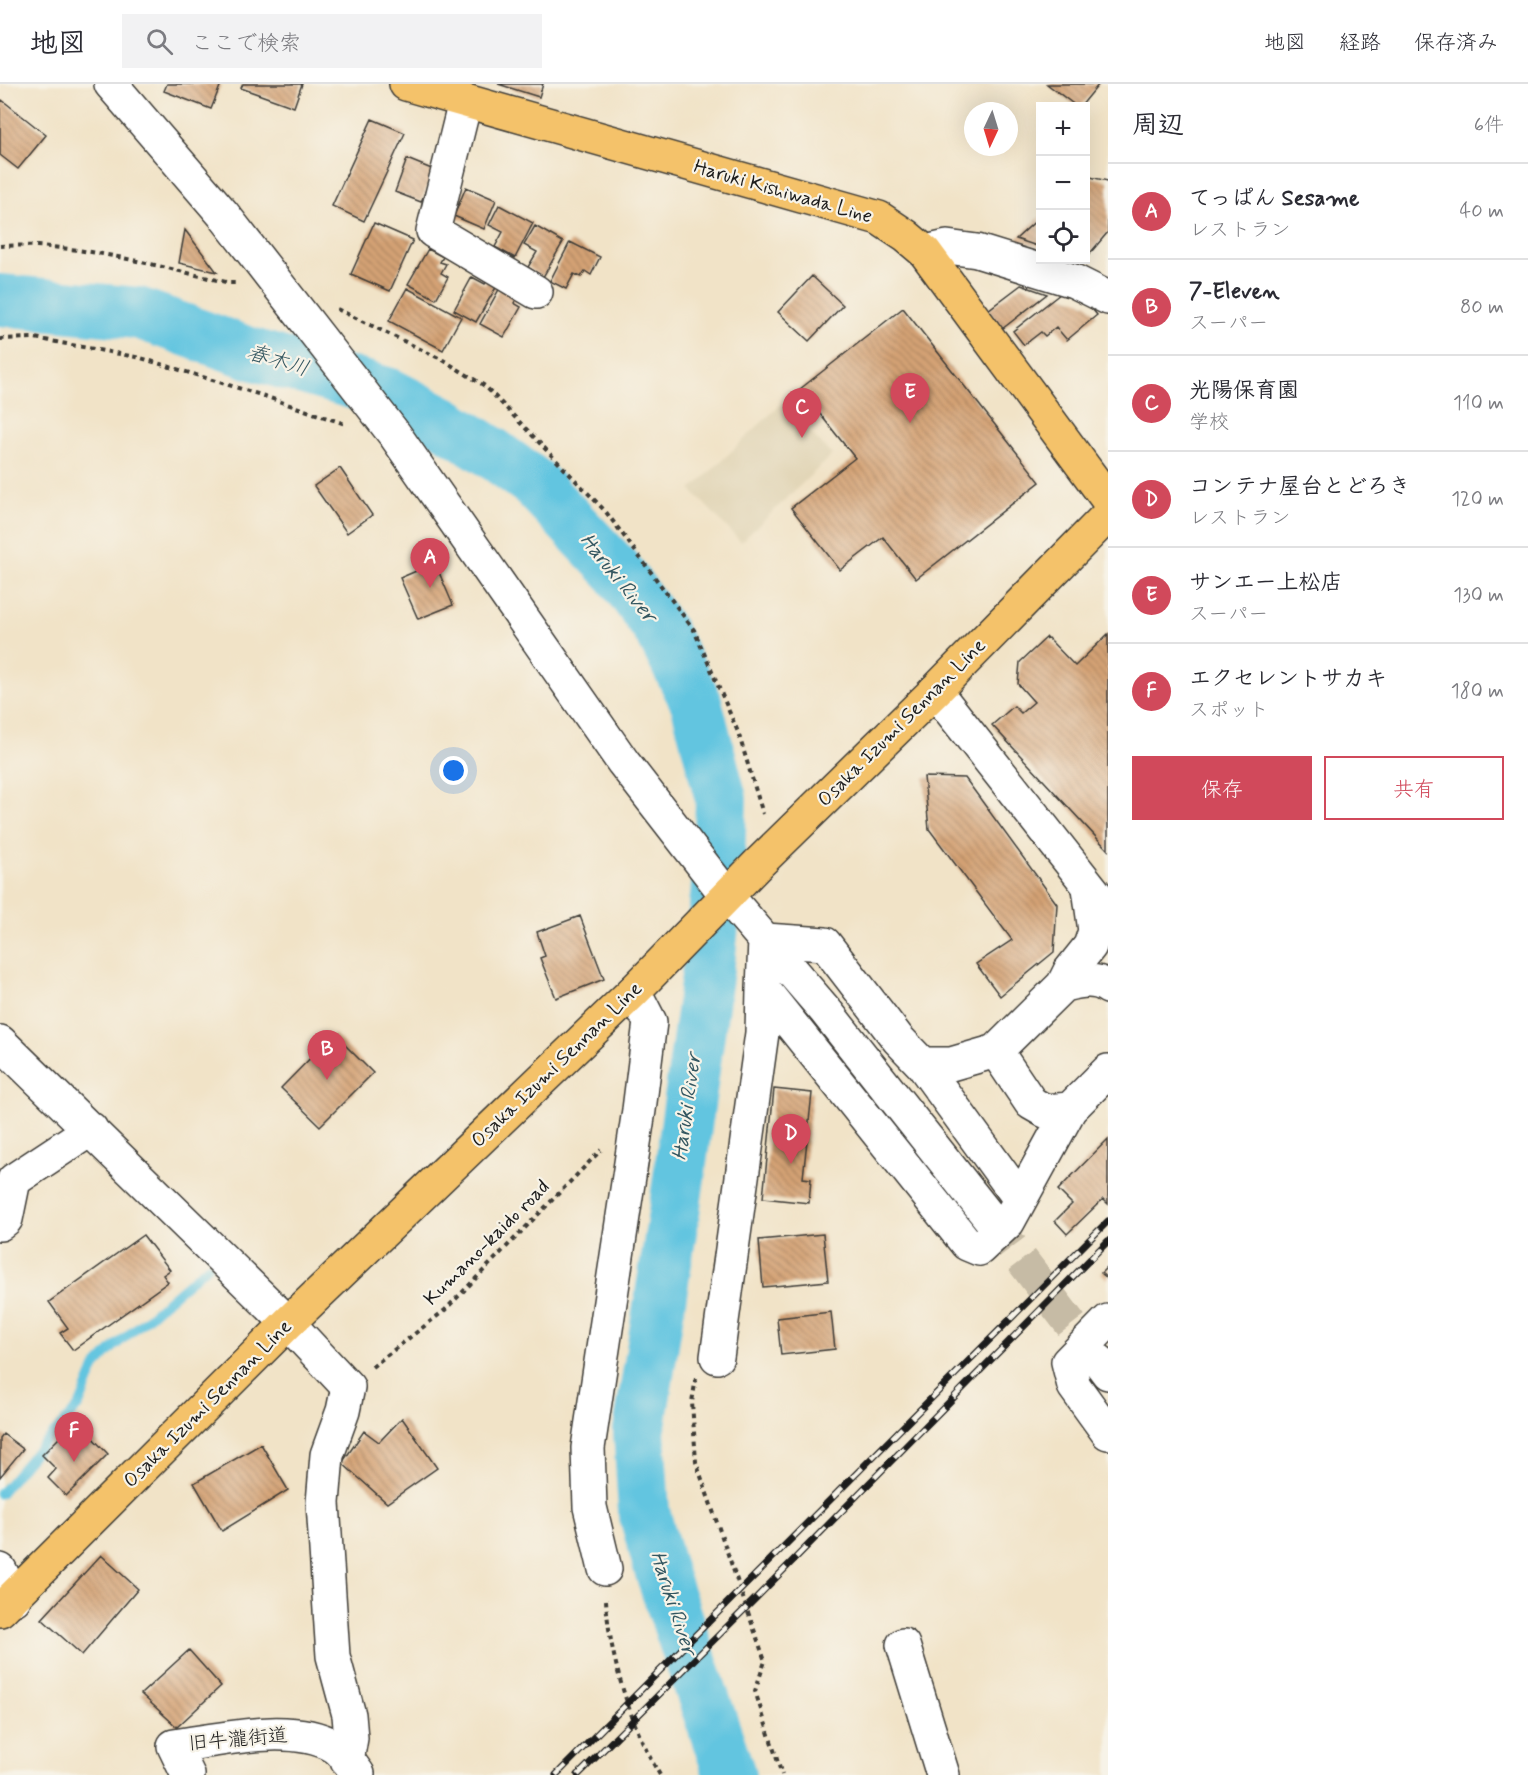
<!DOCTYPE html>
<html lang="ja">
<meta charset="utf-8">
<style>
body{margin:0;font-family:Mynerve,"Klee One",sans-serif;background:#f2f2f3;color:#2b2b33}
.controls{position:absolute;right:18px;top:18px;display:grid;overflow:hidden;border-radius:0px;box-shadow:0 6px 24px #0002}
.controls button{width:54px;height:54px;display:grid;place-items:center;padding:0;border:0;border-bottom:2px solid #e1e1e2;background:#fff;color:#2b2b33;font:30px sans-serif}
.compass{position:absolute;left:964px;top:18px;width:54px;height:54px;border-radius:50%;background:#fff;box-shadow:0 6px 24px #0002;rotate:184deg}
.you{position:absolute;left:454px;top:687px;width:21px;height:21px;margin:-15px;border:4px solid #fff;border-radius:50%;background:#1a73e8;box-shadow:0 0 0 9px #1a73e833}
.badge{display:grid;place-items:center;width:39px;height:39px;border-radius:50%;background:#d1495b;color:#fff;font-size:20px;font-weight:700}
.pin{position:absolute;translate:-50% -50px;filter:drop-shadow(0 2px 3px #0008)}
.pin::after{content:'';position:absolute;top:32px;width:21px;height:18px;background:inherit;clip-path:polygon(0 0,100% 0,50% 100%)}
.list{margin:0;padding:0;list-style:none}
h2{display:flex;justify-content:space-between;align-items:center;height:78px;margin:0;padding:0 24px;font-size:26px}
h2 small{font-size:20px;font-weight:400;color:#7c7c81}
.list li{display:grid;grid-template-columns:39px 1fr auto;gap:18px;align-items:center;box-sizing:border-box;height:96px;padding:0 24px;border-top:2px solid #e1e1e2}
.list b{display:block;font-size:22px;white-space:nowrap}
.list p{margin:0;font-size:20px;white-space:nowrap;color:#7c7c81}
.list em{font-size:20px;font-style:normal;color:#7c7c81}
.actions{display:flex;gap:12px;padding:18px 24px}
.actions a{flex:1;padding:14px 0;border:2px solid #d1495b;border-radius:0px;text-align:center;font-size:21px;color:#d1495b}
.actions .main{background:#d1495b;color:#fff}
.icon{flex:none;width:33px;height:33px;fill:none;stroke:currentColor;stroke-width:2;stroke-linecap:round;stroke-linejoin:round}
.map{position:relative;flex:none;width:1108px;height:1691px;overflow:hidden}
header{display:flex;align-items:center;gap:36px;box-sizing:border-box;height:84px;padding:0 30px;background:#fff;border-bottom:2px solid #e1e1e2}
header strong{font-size:28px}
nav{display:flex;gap:33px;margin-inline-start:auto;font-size:21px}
.search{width:420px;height:54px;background:#f2f2f3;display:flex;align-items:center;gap:15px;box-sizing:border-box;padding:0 21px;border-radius:0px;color:#7c7c81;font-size:22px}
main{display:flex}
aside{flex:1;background:#fff}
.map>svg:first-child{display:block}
.built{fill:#e2d6b7}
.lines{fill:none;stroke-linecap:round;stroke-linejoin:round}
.stream{stroke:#62c5e0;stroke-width:9}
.river{stroke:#62c5e0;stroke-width:52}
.building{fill:url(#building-back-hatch)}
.minor-tunnel{stroke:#c6bba5;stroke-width:33;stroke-dasharray:33 16;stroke-linecap:butt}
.minor-casing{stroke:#3c3a36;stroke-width:36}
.major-casing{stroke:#3c3a36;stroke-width:36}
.path{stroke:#3c3a36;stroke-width:4;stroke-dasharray:4.5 4.5;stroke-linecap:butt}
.minor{stroke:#fff;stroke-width:33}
.major{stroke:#f4c26a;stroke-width:33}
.rail-casing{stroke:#1c1c1c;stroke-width:7}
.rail{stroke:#f7f3e8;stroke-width:4.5;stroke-dasharray:14;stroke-linecap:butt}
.labels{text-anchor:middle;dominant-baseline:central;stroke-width:4.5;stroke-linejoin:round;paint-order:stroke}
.street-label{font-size:20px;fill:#1c1c1c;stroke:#f7f3e8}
.water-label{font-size:21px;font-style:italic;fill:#345761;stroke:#f7f3e8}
</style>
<header>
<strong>地図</strong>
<div class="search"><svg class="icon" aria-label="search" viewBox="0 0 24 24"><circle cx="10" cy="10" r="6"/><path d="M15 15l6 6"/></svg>ここで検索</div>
<nav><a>地図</a><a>経路</a><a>保存済み</a></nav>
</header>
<main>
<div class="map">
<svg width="1108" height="1691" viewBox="0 0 1108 1691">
<defs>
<pattern id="building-back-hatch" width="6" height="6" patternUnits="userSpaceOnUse" patternTransform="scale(1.5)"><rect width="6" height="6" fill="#d4a275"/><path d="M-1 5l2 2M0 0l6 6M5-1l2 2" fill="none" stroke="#ab835f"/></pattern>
</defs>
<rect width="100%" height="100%" fill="#f7f3e8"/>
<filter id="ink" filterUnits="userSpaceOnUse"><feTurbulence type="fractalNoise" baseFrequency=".0167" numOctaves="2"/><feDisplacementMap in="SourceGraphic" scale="12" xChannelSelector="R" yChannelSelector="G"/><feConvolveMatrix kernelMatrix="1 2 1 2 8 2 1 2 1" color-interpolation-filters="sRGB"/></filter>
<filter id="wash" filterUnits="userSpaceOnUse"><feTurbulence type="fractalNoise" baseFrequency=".008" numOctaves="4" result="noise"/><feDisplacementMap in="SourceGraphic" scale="24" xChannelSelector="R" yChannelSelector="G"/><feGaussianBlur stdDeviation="1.35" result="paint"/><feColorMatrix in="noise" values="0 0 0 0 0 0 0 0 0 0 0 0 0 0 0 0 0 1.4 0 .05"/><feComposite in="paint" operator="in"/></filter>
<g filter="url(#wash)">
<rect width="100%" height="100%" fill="#f1e3c7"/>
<path class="built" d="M 782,319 L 832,371 L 741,458 L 691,406 Z"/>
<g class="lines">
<path class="stream" d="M 0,1410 L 38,1365 L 79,1322 L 95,1283 L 115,1262 L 208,1182"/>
<path class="river" d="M 0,216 L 138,229 L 252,270 L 390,310 L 442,337 L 491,368 L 534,399 L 619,489 L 661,548 L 696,618 L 721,715 L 719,782 L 710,871 L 674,1129 L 639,1347 L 644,1428 L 662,1492 L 730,1691"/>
</g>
<g id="blocks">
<path class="building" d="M 167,0 L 221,0 L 211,25 L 164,7 Z
M 243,0 L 302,0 L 294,23 L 241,4 Z
M 498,0 L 543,0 L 539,13 Z
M 1047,0 L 1099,0 L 1081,22 L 1076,22 Z
M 2,16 L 46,51 L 18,85 L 0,71 L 0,19 Z
M 372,35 L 405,49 L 364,137 L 332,122 Z
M 407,75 L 434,86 L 421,118 L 395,108 Z
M 1086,92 L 1108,97 L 1108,148 L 1086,174 Z
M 466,103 L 496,116 L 484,145 L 454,132 Z
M 499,121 L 533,139 L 515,174 L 495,163 L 503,148 L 489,141 Z
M 1040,133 L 1040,163 L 1016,155 Z
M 374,139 L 413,156 L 390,207 L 351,190 Z
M 535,142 L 563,158 L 543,193 L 528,183 L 537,168 L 524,161 Z
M 185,146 L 217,188 L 179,179 Z
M 570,158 L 600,173 L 591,191 L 585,187 L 581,193 L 574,190 L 566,205 L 550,197 Z
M 428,165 L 443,173 L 440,178 L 446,180 L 441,189 L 448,193 L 436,215 L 408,200 Z
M 812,192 L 843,221 L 809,257 L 778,228 Z
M 472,193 L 485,200 L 488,195 L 498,200 L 476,238 L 454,226 Z
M 502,200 L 519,210 L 514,219 L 521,223 L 504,253 L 480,240 Z
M 1021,201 L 1047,210 L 1002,245 L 988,226 Z
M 407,204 L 461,233 L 443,266 L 389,237 Z
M 1060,210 L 1088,220 L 1097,231 L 1067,256 L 1056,243 L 1045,252 L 1041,248 L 1024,261 L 1013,247 Z
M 903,224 L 1040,398 L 916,495 L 883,453 L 840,486 L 791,424 L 855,374 L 800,305 Z
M 340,384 L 372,431 L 347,449 L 314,402 Z
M 435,479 L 453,521 L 418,535 L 400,494 Z
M 1108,550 L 1108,766 L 992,641 L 1014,622 L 1021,629 L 1034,618 L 1018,600 L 1020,578 L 1047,553 L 1075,582 Z
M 924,693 L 965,694 L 1057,820 L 1054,868 L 1000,912 L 976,880 L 1012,856 L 929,745 Z
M 580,832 L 604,895 L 556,914 L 540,874 L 545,872 L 537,848 Z
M 334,950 L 373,989 L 320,1042 L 281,1004 Z
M 774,1005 L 812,1009 L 803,1094 L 811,1095 L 809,1119 L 763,1114 Z
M 1108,1055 L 1108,1120 L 1103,1115 L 1067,1150 L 1055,1137 L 1072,1120 L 1058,1106 Z
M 823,1150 L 828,1197 L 763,1203 L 759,1156 Z
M 143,1151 L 170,1186 L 163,1191 L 168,1198 L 73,1266 L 60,1249 L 68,1244 L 49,1218 Z
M 1108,1182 L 1108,1195 L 1101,1189 Z
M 831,1228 L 835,1265 L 781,1271 L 777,1234 Z
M 402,1334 L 437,1384 L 387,1419 L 342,1379 L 364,1347 L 379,1358 Z
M 84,1345 L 108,1370 L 66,1412 L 48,1394 L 56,1385 L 42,1371 L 63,1350 L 71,1358 Z
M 3,1350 L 23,1365 L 0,1393 L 0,1354 Z
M 261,1360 L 288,1406 L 222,1447 L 194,1399 Z
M 101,1471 L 138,1505 L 82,1571 L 42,1535 Z
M 189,1566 L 221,1602 L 177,1643 L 141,1610 Z"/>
</g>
</g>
<g filter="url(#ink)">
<use href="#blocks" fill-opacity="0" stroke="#3c3a36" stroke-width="1.5"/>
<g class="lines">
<path class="minor-tunnel" d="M 992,1137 L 1099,1277"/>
<g class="minor-casing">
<path id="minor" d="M 111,0 L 223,130 L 395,351 L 623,678 L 727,812 L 825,926 L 992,1137
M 465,18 L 433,147 L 536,208
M 925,168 L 947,163 L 977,167 L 1074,197 L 1108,214
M 935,607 L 1108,826
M 765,856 L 763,905 L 967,1160 L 979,1165 L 1008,1138 L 1070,1025 L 1108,987
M 765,856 L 825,860 L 898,955 L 922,980 L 1020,1115
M 1063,901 C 1077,898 1095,893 1108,903
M 0,958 L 288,1239 L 348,1303 L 343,1327 L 327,1371 L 323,1419 L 333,1572 L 349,1631 L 351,1654 L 347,1677
M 996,967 L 1031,1019 L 1045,1027 L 1070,1025
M 922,980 L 951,980 L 996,967 L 1063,901 L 1070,887 L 1090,862 L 1095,847 L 1089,804
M 0,1140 L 6,1135 L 14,1096 L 91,1045
M 1108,1237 L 1068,1278 L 1074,1302 L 1108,1349
M 717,1273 L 762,949 L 763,905
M 1099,1277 L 1108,1289
M 605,1485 L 590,1423 L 588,1364 L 639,1026 L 650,938 L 634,907
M 0,1486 L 14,1515
M 903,1561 L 943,1691
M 188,1691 L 174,1662 C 221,1656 291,1638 334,1662 C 343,1667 351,1681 358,1690"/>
</g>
<g class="major-casing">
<path id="major" d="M 406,0 L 879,134 L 906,152 L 925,168 L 1108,416
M 0,1526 L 288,1239 L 634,907 L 758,780 L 935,607 L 1108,431"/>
</g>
<path class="path" d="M 0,162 C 78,158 155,182 230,199 L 238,199
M 337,225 L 443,276 L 485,302 L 606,428 L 694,546 L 738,648 L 763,730
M 0,255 L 35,254 L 141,274 L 261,311 L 345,340
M 372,1283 L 445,1226 L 601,1066
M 696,1294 L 692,1318 L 696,1378 L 765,1577 L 755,1607 L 782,1691
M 606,1516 C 609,1571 631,1644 660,1691"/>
<use href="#minor" class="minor"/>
<use href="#major" class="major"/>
<g class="rail-casing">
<path id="rail" d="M 556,1691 L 1108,1137
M 578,1691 L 755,1515 L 1108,1157"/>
</g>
<use href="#rail" class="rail"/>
</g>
</g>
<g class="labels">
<g class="street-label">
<text transform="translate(783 108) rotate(16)">Haruki Kishiwada Line</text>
<text transform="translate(902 639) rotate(-45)">Osaka Izumi Sennan Line</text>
<text transform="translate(557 981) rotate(-44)">Osaka Izumi Sennan Line</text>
<text transform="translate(487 1159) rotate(-45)">Kumano-kaido road</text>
<text transform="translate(208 1320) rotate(-45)">Osaka Izumi Sennan Line</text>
<text transform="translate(238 1656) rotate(-5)">旧牛瀧街道</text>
</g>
<g class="water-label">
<text transform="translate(278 277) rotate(17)">春木川</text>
<text transform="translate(618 494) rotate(51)">Haruki River</text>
<text transform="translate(687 1023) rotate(-82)">Haruki River</text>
<text transform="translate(673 1519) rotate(72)">Haruki River</text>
</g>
</g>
</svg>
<div class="controls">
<button>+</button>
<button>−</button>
<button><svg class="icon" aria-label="locate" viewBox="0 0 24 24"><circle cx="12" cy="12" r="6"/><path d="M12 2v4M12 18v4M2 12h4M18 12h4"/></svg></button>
</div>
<svg class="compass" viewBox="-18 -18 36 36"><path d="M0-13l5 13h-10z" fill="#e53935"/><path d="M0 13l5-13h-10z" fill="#7c7c81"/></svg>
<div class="you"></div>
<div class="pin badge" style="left:430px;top:504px">A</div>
<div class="pin badge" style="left:327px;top:996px">B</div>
<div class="pin badge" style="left:802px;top:354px">C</div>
<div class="pin badge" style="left:791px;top:1080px">D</div>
<div class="pin badge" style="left:910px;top:339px">E</div>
<div class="pin badge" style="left:74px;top:1378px">F</div>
</div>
<aside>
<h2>周辺<small>6件</small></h2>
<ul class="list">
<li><span class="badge">A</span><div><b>てっぱん Sesame</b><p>レストラン</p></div><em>40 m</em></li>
<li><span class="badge">B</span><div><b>7-Eleven</b><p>スーパー</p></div><em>80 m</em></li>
<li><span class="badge">C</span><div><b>光陽保育園</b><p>学校</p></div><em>110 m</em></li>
<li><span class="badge">D</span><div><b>コンテナ屋台とどろき</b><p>レストラン</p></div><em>120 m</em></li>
<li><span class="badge">E</span><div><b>サンエー上松店</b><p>スーパー</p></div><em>130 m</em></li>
<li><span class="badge">F</span><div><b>エクセレントサカキ</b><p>スポット</p></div><em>180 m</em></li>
</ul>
<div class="actions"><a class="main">保存</a><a>共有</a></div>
</aside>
</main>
